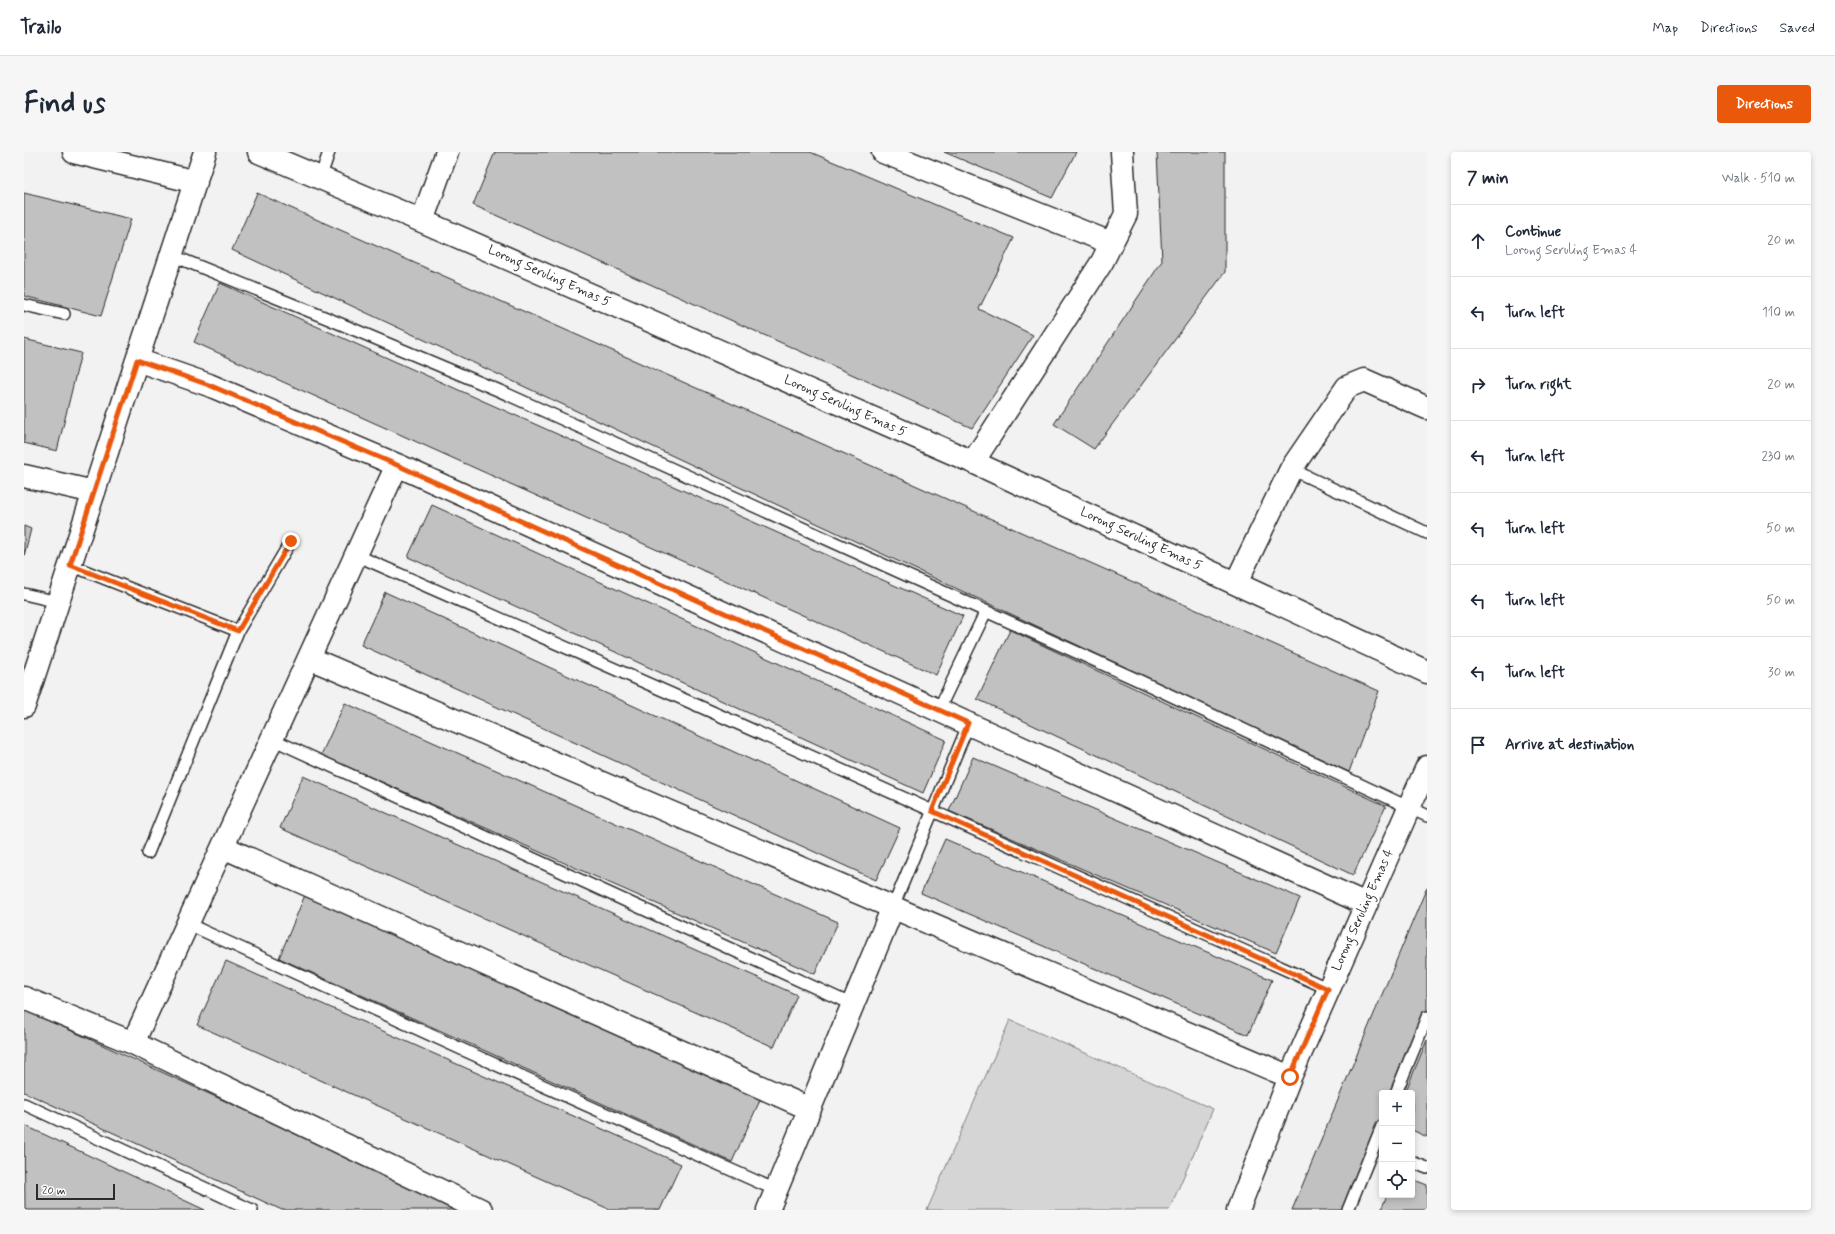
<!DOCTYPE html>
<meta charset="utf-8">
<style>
body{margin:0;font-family:Mynerve,sans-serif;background:#f6f6f7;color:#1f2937}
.controls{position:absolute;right:12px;bottom:12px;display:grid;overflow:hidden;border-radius:4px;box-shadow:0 2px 6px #0003}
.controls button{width:36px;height:36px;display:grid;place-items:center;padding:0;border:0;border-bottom:1px solid #e0e1e3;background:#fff;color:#1f2937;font:20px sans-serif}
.scale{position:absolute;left:12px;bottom:10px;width:79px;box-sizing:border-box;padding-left:4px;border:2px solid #2b2b2b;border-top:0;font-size:11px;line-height:14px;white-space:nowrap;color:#2b2b2b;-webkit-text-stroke:3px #fff;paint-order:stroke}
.stop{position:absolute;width:12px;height:12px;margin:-9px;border:3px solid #ea580c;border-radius:50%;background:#fff}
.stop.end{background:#ea580c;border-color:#fff;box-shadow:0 1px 4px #0008}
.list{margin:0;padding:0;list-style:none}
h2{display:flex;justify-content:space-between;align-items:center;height:52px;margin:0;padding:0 16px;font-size:17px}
h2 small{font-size:13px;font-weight:400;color:#747a83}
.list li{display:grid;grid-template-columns:26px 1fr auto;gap:12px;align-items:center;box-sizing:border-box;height:72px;padding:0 16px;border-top:1px solid #e0e1e3}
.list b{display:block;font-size:15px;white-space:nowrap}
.list p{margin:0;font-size:13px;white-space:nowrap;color:#747a83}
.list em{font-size:13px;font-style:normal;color:#747a83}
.icon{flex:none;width:22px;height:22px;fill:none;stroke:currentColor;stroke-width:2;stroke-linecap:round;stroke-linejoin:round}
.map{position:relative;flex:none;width:1403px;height:1058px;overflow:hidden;border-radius:4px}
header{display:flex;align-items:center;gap:24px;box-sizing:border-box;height:56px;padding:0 20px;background:#fff;border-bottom:1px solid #e0e1e3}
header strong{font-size:19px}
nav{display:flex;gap:22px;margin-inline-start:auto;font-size:14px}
.intro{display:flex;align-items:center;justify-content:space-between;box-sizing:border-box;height:96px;padding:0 24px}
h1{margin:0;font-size:28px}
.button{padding:10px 18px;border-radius:4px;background:#ea580c;color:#fff;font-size:14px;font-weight:700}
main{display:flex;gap:24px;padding:0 24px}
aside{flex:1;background:#fff;border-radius:4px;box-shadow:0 2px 6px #0003}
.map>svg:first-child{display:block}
.green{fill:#d5d5d5;stroke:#808080}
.building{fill:#c1c1c1;stroke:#2b2b2b}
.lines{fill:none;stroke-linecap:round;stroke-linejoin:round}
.lane-casing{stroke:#2b2b2b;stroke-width:14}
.street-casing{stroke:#2b2b2b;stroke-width:25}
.lane{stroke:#fff;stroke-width:11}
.street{stroke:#fff;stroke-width:22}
.route{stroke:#ea580c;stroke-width:5}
.labels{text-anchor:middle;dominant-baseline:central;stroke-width:4;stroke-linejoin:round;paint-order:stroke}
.street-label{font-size:13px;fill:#2b2b2b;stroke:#fff}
</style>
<header>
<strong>Trailo</strong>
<nav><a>Map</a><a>Directions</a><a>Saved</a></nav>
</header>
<div class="intro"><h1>Find us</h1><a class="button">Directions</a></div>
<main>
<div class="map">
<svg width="1403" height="1058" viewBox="0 0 1403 1058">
<rect width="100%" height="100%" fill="#f2f2f2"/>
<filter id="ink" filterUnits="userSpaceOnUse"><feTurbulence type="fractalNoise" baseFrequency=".025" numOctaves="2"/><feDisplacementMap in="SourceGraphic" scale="8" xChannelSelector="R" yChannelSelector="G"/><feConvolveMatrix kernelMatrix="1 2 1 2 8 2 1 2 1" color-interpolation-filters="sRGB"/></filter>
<g filter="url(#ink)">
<path class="green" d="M 986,868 L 1189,957 L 1145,1058 L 903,1058 Z"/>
<path class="building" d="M 471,0 L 786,0 L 990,86 L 955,157 L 1009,183 L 948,276 L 449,53 Z
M 920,0 L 1052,0 L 1028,46 Z
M 1133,0 L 1201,0 L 1201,120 L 1070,297 L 1030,272 L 1138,109 Z
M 0,41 L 107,67 L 77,164 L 0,144 Z
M 233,41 L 1355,539 L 1325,620 L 208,98 Z
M 196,131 L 939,464 L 912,523 L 170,190 Z
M 0,187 L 57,201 L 33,299 L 0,291 Z
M 408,353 L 922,588 L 899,641 L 384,405 Z
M 0,374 L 7,377 L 0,404 Z
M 361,440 L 876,676 L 852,728 L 337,493 Z
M 986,478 L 1362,654 L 1329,723 L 953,547 Z
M 321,551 L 814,770 L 791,822 L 297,603 Z
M 949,605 L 1276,746 L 1252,801 L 925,659 Z
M 279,624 L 773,843 L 750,895 L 256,676 Z
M 921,687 L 1248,828 L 1224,883 L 897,741 Z
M 1403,735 L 1403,862 L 1370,941 L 1358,941 L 1358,970 L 1321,1058 L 1268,1058 Z
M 281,743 L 737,946 L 708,1010 L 255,806 Z
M 202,809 L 657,1012 L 636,1058 L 587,1058 L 173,873 Z
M 0,858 L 37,874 L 439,1058 L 258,1058 L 0,940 Z
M 1403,888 L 1403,985 L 1388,978 L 1388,941 L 1381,941 Z
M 0,973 L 181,1058 L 1,1058 Z
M 1388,1027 L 1403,1033 L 1403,1058 L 1357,1058 L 1363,1043 L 1388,1043 Z"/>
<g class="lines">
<g class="lane-casing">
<path id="lane" d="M 296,27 L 305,0
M 147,103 L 305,167 L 476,239 L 1116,529 L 1403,664
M 0,153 L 40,162
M 1267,317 L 1403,381
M 332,403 L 686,559 L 1305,837
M 46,413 L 214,479
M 0,442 L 34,450
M 915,557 L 962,459
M 248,587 L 829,853
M 124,701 L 214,479 L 267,389
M 869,755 L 945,571
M 164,772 L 457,906 L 752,1038
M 1372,941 L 1403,865
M 0,952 L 228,1058
M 1388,1010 L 1403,1016
M 1324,1058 L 1358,974"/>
</g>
<g class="street-casing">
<path id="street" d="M 50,0 L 172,30
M 235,0 L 398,69 L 949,310 L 1403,520
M 859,0 L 1087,91
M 398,69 L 423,0
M 113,208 L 185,233 L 373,313 L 1342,752
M 949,310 L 1078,110 L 1102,62 L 1098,0
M 0,324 L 70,340
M 1212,431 L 1267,317 L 1323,235 L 1340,228 L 1403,256
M 285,506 L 1266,925
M 0,554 L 181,0
M 199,695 L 786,957
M 0,846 L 109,891 L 457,1058
M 109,891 L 373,313
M 744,1058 L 869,755
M 1214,1058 L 1266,925 L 1403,615"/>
</g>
<use href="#lane" class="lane"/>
<use href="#street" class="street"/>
</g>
</g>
<g class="lines" filter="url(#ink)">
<path class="route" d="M 267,389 L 214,479 L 46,413 L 113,208 L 185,233 L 373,313 L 944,571 L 908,659 L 1304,837 L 1266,925"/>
</g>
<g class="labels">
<g class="street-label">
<text transform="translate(525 124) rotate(24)">Lorong Seruling Emas 5</text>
<text transform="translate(821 254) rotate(24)">Lorong Seruling Emas 5</text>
<text transform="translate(1117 387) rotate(25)">Lorong Seruling Emas 5</text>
<text transform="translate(1339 758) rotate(-66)">Lorong Seruling Emas 4</text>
</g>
</g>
</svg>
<div class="controls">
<button>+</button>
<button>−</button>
<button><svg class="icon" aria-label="locate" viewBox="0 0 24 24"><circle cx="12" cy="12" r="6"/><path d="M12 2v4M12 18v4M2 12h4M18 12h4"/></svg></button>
</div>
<div class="scale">20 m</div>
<div class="stop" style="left:1266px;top:925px"></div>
<div class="stop end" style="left:267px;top:389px"></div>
</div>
<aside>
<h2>7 min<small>Walk · 510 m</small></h2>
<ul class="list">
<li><svg class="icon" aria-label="ahead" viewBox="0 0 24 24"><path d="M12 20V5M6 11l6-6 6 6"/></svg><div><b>Continue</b><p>Lorong Seruling Emas 4</p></div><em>20 m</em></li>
<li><svg class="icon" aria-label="left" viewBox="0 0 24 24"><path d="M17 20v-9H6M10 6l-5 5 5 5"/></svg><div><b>Turn left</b></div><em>110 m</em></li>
<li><svg class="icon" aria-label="right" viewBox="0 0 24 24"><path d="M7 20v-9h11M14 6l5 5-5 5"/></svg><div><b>Turn right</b></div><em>20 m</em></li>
<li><svg class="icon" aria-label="left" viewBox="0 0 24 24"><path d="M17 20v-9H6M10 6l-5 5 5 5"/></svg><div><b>Turn left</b></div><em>230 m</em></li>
<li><svg class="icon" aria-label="left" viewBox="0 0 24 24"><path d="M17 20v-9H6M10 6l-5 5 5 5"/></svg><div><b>Turn left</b></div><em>50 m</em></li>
<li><svg class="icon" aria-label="left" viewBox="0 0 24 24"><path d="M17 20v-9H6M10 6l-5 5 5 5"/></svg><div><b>Turn left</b></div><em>50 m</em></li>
<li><svg class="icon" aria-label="left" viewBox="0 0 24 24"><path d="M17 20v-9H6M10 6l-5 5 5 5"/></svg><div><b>Turn left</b></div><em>30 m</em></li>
<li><svg class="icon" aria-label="arrive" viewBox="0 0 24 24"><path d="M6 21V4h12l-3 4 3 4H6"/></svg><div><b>Arrive at destination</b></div></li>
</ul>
</aside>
</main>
